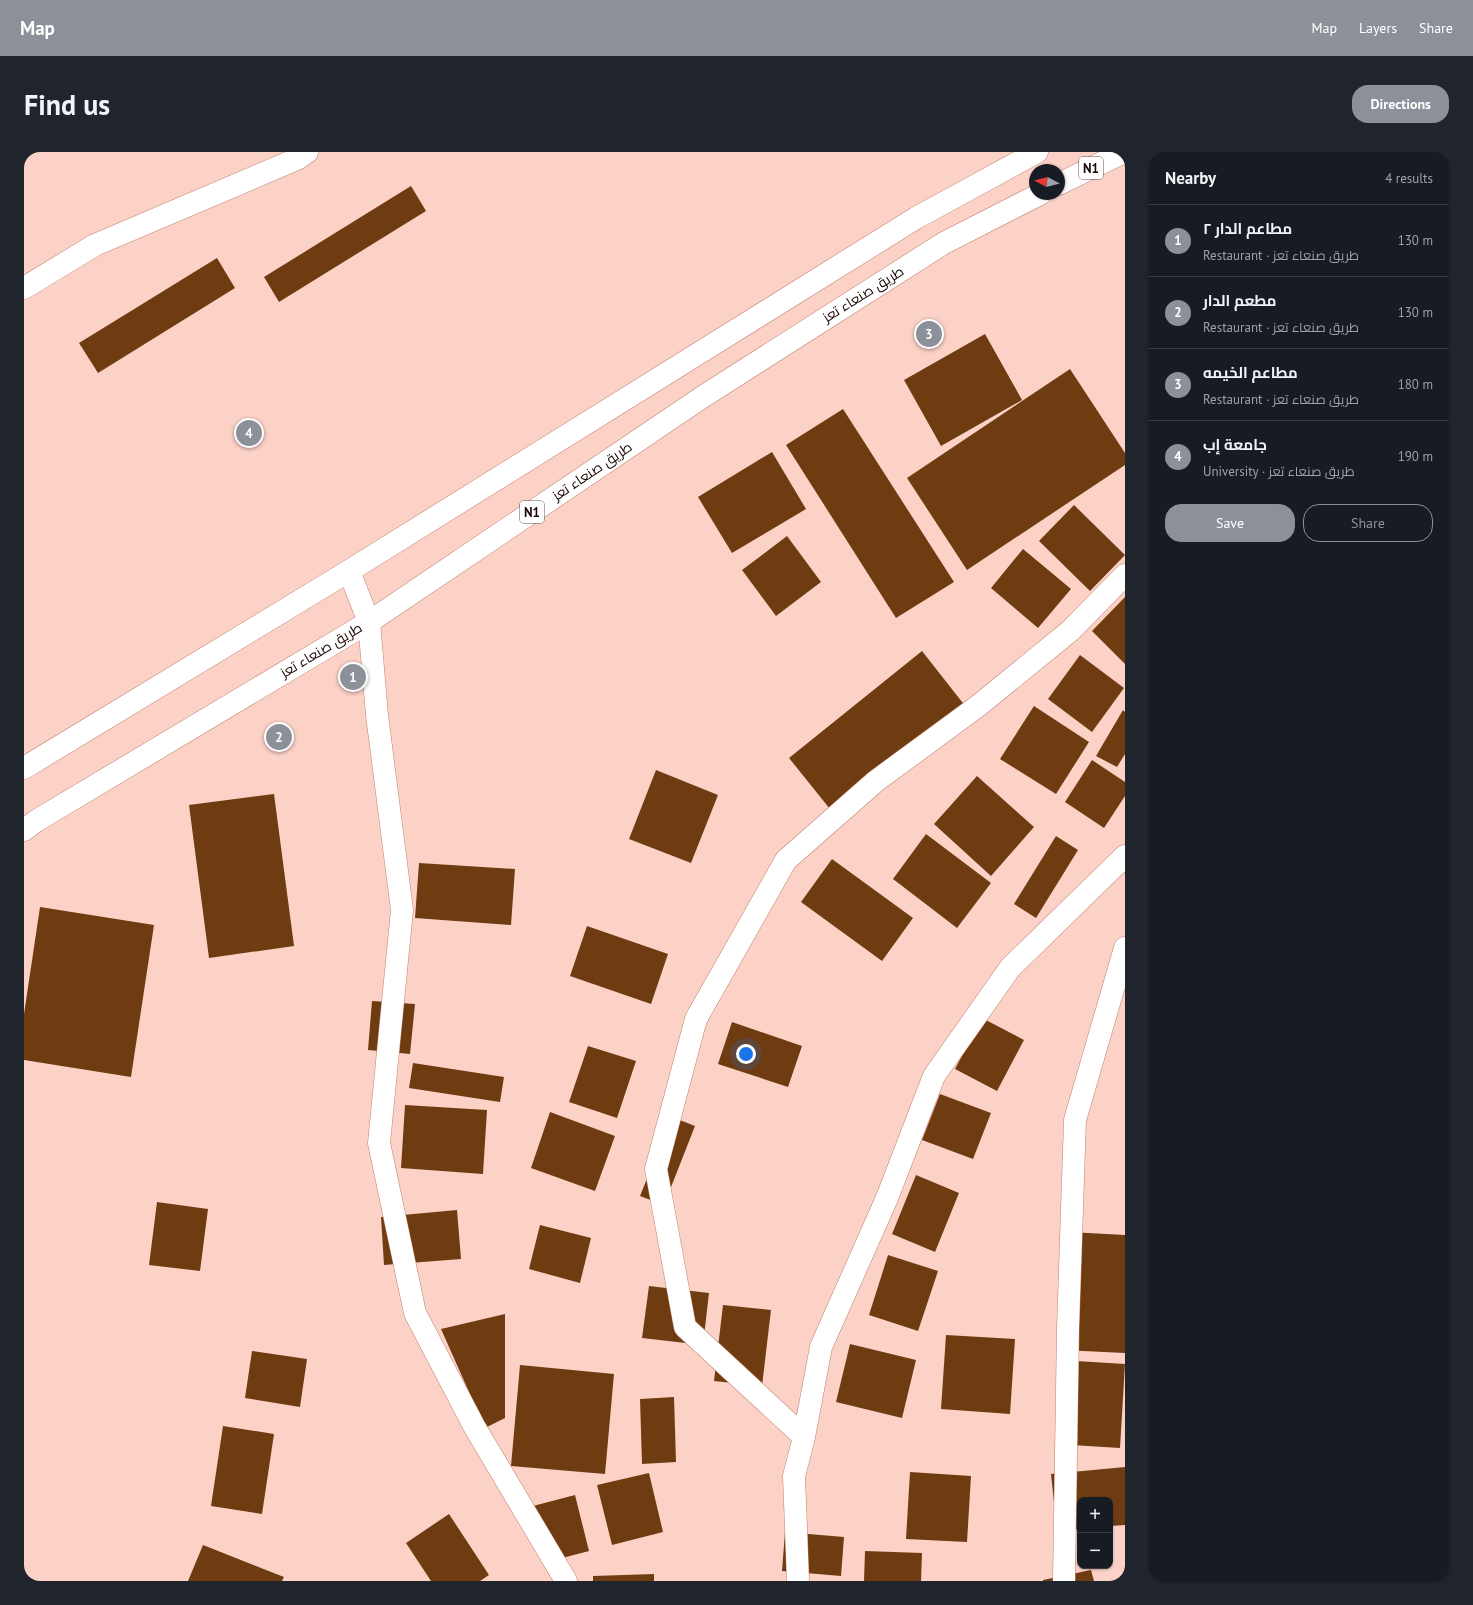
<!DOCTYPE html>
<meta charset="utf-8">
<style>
body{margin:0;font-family:"PT Sans",Cairo,sans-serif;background:#20242c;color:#f1f3f6}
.controls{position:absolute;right:12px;bottom:12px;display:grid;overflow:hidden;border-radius:8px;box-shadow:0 1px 3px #0004}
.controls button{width:36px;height:36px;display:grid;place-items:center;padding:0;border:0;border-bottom:1px solid #363941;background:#171b24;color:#f1f3f6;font:20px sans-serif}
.compass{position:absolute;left:1005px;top:12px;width:36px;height:36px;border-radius:50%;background:#171b24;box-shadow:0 1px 3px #0004;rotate:277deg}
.you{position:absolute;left:722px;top:902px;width:14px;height:14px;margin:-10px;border:3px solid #fff;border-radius:50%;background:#1a73e8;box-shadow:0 0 0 6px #1a73e833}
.badge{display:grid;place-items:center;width:26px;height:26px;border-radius:50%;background:#8c9099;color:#fff;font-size:13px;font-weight:700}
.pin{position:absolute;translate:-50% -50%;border:2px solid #fff;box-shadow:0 1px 4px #0006}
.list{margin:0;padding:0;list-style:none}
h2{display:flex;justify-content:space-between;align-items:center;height:52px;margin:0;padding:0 16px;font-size:17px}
h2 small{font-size:13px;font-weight:400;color:#9ea1a6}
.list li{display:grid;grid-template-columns:26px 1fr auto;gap:12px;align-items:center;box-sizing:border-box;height:72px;padding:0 16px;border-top:1px solid #363941}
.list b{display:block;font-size:15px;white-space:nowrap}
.list p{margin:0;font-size:13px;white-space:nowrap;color:#9ea1a6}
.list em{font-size:13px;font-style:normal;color:#9ea1a6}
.actions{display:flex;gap:8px;padding:12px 16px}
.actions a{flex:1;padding:9px 0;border:1px solid #8c9099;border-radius:16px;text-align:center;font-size:14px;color:#8c9099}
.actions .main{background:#8c9099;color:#fff}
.map{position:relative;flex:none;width:1101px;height:1429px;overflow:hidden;border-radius:16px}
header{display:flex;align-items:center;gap:24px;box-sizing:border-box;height:56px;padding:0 20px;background:#8c9099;color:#fff}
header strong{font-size:19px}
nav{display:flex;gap:22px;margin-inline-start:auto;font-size:14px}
.intro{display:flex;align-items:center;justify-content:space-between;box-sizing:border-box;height:96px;padding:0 24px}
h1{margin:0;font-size:28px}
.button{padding:10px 18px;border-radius:16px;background:#8c9099;color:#fff;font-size:14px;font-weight:700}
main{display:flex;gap:24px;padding:0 24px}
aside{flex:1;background:#171b24;border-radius:16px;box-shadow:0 1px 3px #0004}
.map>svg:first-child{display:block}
.building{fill:#6f3c11}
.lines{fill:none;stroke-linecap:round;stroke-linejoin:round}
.minor-casing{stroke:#c18170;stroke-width:23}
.highway-casing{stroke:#c18170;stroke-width:23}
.minor{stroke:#fff;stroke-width:22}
.highway{stroke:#fff;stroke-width:22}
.labels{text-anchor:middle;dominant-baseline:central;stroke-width:4;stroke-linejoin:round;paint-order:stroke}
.shield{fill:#fefefe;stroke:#5e504e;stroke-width:1}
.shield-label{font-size:13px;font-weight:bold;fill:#1a0502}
.street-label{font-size:14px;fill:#1a0502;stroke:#fefefe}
</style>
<header>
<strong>Map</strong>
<nav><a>Map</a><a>Layers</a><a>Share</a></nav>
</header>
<div class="intro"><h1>Find us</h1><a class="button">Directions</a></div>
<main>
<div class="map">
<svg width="1101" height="1429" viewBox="0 0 1101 1429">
<rect width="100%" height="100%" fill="#fcd2c7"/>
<path class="building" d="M 387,34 L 402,59 L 255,150 L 240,125 Z
M 193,106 L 211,136 L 74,221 L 55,191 Z
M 961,182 L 998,248 L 917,294 L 880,228 Z
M 1046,217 L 1101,301 L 1101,313 L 943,418 L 883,326 Z
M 819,257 L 930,430 L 872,466 L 762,293 Z
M 748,300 L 782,357 L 708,401 L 674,345 Z
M 1050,353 L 1101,403 L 1066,439 L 1015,389 Z
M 763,384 L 797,430 L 752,464 L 718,418 Z
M 999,397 L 1047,437 L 1014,476 L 967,436 Z
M 1101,445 L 1101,512 L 1068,479 Z
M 898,499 L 942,555 L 810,662 L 765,606 Z
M 1056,503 L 1100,536 L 1068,580 L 1024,547 Z
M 1010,554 L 1065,590 L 1032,642 L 976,607 Z
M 1099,558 L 1101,560 L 1101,602 L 1093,615 L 1072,604 Z
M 1068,608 L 1101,630 L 1101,644 L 1080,676 L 1041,650 Z
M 632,618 L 694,643 L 667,711 L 605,687 Z
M 953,624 L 1010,675 L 967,724 L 910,672 Z
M 250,642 L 270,794 L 185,806 L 165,653 Z
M 902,682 L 967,731 L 933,776 L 869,727 Z
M 1032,684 L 1054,698 L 1012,766 L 990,752 Z
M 808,707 L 889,766 L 858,809 L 777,750 Z
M 395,711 L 491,717 L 487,773 L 391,766 Z
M 16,755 L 130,773 L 107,925 L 0,908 L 0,862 Z
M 563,774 L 644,802 L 627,852 L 546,824 Z
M 348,849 L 391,852 L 386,902 L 344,898 Z
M 958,866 L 1000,888 L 973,939 L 931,917 Z
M 708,870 L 778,894 L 764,935 L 694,912 Z
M 564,894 L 612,909 L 593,966 L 545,950 Z
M 389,911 L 480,925 L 476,950 L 385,936 Z
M 916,942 L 967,961 L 949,1007 L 898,988 Z
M 381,953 L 463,958 L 459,1022 L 377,1016 Z
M 526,960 L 591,984 L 571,1039 L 507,1016 Z
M 648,965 L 671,974 L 640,1053 L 616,1044 Z
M 892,1023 L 935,1041 L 911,1100 L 868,1082 Z
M 133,1050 L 184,1057 L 176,1119 L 125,1113 Z
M 433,1058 L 437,1107 L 360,1113 L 357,1065 Z
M 516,1073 L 567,1086 L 556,1131 L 505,1117 Z
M 1045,1080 L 1101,1083 L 1101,1201 L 1038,1198 Z
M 864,1103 L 914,1119 L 894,1179 L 845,1163 Z
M 625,1134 L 685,1141 L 679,1193 L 618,1186 Z
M 699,1153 L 747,1158 L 738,1234 L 690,1229 Z
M 481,1162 L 481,1266 L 461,1276 L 417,1177 Z
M 922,1183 L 991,1187 L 986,1262 L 917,1257 Z
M 826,1192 L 892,1208 L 878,1266 L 812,1250 Z
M 228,1199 L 283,1207 L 276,1255 L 221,1246 Z
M 1036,1208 L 1101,1212 L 1096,1296 L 1031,1292 Z
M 496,1213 L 590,1222 L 581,1322 L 487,1314 Z
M 650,1245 L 652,1310 L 618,1312 L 616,1247 Z
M 199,1274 L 250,1282 L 238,1362 L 187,1354 Z
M 1101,1315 L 1101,1373 L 1086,1374 L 1086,1348 L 1056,1348 L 1056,1377 L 1033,1379 L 1027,1322 Z
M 886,1320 L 947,1324 L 943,1390 L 882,1387 Z
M 625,1321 L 639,1380 L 588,1393 L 573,1333 Z
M 551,1343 L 565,1399 L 523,1410 L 509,1354 Z
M 425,1362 L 465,1423 L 456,1429 L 407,1429 L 382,1391 Z
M 761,1380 L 820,1385 L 817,1424 L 758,1419 Z
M 179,1393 L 260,1425 L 258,1429 L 164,1429 Z
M 841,1399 L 898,1401 L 897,1429 L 840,1429 Z
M 1067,1418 L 1070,1429 L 1019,1429 L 1019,1428 Z
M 630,1422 L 630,1429 L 569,1429 L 569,1424 Z"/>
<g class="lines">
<g class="minor-casing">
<path id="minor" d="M 0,136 L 71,93 L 273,7 L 283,0
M 345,470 L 353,563 L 378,758 L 355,991 L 391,1161 L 450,1274 L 542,1429
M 780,1285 L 661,1175 L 632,1017 L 672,867 L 762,708 L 852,629 L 954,554 L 1046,479 L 1101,423
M 774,1429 L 770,1324 L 780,1285 L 797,1195 L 863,1046 L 910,924 L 986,816 L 1101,704
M 1040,1429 L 1044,1176 L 1051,968 L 1101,796"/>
</g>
<g class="highway-casing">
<path id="highway" d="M 1035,32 L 1100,0
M 325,419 L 345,470
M 0,616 L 325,419 L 892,66 L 1013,0
M 0,678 L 12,669 L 345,470 L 680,244 L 920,91 L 1016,42"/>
</g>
<use href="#minor" class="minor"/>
<use href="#highway" class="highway"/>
</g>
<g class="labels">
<g class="shield">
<rect x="1055" y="5" width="24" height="22" rx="3"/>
<rect x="496" y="349" width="24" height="22" rx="3"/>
</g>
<g class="shield-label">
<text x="1067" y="16">N1</text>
<text x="508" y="360">N1</text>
</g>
<g class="street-label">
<text transform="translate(839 142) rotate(-32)">طريق صنعاء تعز</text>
<text transform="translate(568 319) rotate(-34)">طريق صنعاء تعز</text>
<text transform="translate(297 498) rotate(-31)">طريق صنعاء تعز</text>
</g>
</g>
</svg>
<div class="controls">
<button>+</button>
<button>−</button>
</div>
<svg class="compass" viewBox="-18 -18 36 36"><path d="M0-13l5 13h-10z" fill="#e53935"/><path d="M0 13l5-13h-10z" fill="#9ea1a6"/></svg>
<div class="you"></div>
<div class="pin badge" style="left:329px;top:525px">1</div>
<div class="pin badge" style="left:255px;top:585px">2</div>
<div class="pin badge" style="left:905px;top:182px">3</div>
<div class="pin badge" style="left:225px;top:281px">4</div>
</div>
<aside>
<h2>Nearby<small>4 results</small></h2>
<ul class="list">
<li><span class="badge">1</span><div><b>مطاعم الدار ٢</b><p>Restaurant · طريق صنعاء تعز</p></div><em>130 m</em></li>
<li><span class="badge">2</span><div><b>مطعم الدار</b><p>Restaurant · طريق صنعاء تعز</p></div><em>130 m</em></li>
<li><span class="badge">3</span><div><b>مطاعم الخيمه</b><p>Restaurant · طريق صنعاء تعز</p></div><em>180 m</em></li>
<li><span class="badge">4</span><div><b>جامعة إب</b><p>University · طريق صنعاء تعز</p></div><em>190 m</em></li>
</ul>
<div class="actions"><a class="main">Save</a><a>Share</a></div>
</aside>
</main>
